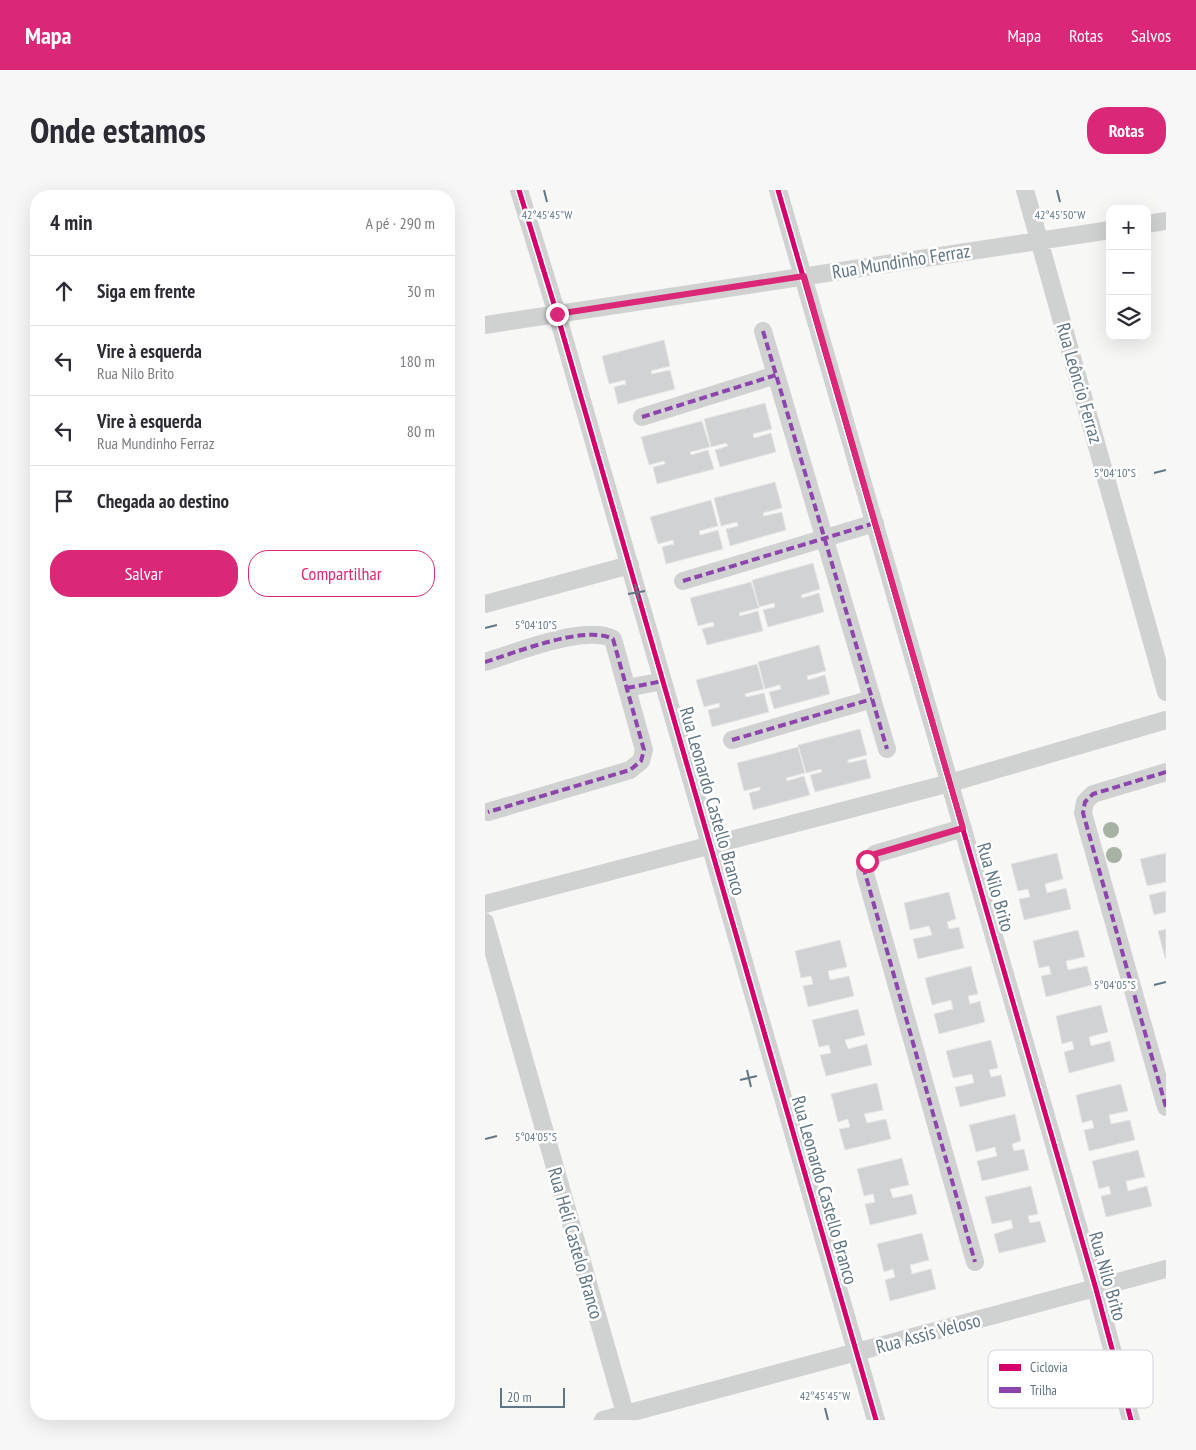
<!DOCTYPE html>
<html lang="pt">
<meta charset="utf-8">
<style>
body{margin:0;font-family:"PT Sans Narrow",sans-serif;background:#f7f7f7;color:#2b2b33}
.controls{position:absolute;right:15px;top:15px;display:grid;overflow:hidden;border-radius:10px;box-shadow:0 5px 20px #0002}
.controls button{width:45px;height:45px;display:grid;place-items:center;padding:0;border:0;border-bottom:1px solid #e1e1e2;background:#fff;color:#2b2b33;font:25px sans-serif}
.scale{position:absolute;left:15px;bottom:12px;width:65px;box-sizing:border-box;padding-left:5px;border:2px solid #607684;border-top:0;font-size:14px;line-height:18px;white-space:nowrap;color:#607684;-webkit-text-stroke:4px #fff;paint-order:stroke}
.stop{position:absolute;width:15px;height:15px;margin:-11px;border:4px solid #db2777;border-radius:50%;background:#fff}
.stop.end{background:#db2777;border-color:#fff;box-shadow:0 1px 5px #0008}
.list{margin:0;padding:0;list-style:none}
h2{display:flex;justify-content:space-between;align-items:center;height:65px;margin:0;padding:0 20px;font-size:21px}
h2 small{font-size:16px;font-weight:400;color:#7c7c81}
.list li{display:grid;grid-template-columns:32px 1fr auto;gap:15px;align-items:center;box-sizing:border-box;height:70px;padding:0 20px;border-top:1px solid #e1e1e2}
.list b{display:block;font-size:19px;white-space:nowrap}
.list p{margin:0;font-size:16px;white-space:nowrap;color:#7c7c81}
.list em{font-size:16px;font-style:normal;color:#7c7c81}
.actions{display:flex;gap:10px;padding:15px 20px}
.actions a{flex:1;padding:11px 0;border:1px solid #db2777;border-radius:20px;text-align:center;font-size:18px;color:#db2777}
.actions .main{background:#db2777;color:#fff}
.icon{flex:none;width:28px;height:28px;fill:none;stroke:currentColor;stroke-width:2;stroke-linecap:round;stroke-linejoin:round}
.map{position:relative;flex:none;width:681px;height:1230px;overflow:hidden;border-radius:20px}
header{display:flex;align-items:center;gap:30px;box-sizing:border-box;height:70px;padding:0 25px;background:#db2777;color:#fff}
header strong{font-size:24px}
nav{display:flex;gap:28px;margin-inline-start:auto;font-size:18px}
.intro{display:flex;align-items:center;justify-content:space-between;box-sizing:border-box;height:120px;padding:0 30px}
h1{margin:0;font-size:35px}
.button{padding:12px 22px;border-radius:20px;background:#db2777;color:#fff;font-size:18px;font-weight:700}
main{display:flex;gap:30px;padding:0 30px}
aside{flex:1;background:#fff;border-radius:20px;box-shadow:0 5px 20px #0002}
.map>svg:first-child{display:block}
.building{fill:#d0d2d3;stroke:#e6e6e6}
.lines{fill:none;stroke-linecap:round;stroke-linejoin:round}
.street{stroke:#d0d1d1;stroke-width:18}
.quiet{stroke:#8e44ad;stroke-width:4;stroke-dasharray:8 4;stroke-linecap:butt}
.cycleway-casing{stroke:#fff;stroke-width:8}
.cycleway{stroke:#d6006c;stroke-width:5}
.tree{fill:#a7b2a4}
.route{stroke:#db2777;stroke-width:6}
.ticks{fill:none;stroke:#607684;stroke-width:2}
.labels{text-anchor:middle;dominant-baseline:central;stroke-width:5;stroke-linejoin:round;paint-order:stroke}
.street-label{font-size:19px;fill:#607684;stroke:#fff}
.key{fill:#fff;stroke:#cfd6da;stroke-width:1}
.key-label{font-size:14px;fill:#607684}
.ticks-label{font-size:12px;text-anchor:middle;fill:#607684;stroke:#fff;stroke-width:5;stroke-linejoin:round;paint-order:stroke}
</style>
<header>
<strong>Mapa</strong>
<nav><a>Mapa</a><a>Rotas</a><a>Salvos</a></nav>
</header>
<div class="intro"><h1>Onde estamos</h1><a class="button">Rotas</a></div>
<main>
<aside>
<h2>4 min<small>A pé · 290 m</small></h2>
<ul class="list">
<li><svg class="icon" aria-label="ahead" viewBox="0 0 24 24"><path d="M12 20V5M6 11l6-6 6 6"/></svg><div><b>Siga em frente</b></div><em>30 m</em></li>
<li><svg class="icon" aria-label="left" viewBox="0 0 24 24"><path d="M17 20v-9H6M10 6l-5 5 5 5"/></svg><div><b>Vire à esquerda</b><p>Rua Nilo Brito</p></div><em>180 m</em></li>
<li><svg class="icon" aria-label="left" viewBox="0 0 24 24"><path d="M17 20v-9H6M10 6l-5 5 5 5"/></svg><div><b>Vire à esquerda</b><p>Rua Mundinho Ferraz</p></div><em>80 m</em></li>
<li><svg class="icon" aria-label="arrive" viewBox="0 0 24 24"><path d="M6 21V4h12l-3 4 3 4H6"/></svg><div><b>Chegada ao destino</b></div></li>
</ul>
<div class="actions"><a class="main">Salvar</a><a>Compartilhar</a></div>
</aside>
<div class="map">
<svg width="681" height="1230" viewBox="0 0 681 1230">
<rect width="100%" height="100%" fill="#f7f7f6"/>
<path class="building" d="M 179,150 L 185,176 L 166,181 L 167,184 L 185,180 L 190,199 L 133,214 L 129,197 L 141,194 L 140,190 L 124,194 L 117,166 Z
M 280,213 L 287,239 L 268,244 L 269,248 L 286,243 L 291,262 L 235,277 L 230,260 L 243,256 L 241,253 L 226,257 L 219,229 Z
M 217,231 L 225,257 L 205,262 L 206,265 L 223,260 L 229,279 L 172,294 L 168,277 L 180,274 L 179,271 L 164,275 L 156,247 Z
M 290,292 L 297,318 L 278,323 L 279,326 L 297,322 L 301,340 L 245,356 L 241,339 L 253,336 L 252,332 L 236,336 L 229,308 Z
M 226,310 L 233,336 L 214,341 L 215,345 L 233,340 L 238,359 L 181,374 L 177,357 L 189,354 L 188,350 L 173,354 L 165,327 Z
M 328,373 L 335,399 L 316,405 L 317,408 L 334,403 L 339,422 L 283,437 L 278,420 L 290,417 L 289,413 L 274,417 L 267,390 Z
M 266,392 L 274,418 L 254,423 L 255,426 L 273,421 L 278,441 L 222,455 L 217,439 L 229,436 L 228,432 L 213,436 L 205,408 Z
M 334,455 L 341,481 L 322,486 L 323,490 L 340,485 L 345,504 L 289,519 L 284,502 L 296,499 L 295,495 L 280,499 L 273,472 Z
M 272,474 L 279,499 L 260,504 L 261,507 L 279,503 L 284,522 L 227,537 L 223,520 L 235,517 L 234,513 L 219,517 L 211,490 Z
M 375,539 L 382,565 L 363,570 L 363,573 L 381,569 L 386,588 L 330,602 L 325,585 L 337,582 L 336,579 L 321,583 L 313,555 Z
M 313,557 L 320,583 L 301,588 L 302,591 L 319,586 L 325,605 L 268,620 L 264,603 L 275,600 L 275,597 L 259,601 L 252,573 Z
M 572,663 L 578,689 L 560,694 L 562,703 L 581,698 L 586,719 L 539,730 L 534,709 L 545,707 L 543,699 L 533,701 L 526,674 Z
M 681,663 L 681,692 L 662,696 L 655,669 Z
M 681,701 L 681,722 L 669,725 L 664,705 Z
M 464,702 L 471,729 L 462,732 L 464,739 L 474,737 L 479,758 L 433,769 L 428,749 L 447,745 L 444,736 L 425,740 L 419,713 Z
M 681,739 L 681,768 L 680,768 L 673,741 Z
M 593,740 L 600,767 L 581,771 L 583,780 L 602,776 L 607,795 L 561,807 L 556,786 L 566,784 L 564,776 L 554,778 L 548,751 Z
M 355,750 L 362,777 L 343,781 L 345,790 L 364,786 L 369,806 L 323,817 L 318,796 L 328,794 L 326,786 L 316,788 L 310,761 Z
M 486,776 L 493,804 L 483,806 L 485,814 L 495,811 L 500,832 L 454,844 L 449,824 L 468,819 L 466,810 L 447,815 L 440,788 Z
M 616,815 L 623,842 L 604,847 L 606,856 L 625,851 L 630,871 L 584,883 L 579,862 L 589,859 L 587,851 L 577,854 L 571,826 Z
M 373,819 L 380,845 L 360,850 L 363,859 L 382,854 L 387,875 L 341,886 L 335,865 L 346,863 L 344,855 L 334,857 L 327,830 Z
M 506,850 L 513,878 L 504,880 L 506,887 L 516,885 L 521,906 L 475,917 L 470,897 L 489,893 L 487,884 L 468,888 L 461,861 Z
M 392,893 L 398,920 L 379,924 L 382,933 L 401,929 L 406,949 L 360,960 L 354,939 L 365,937 L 363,929 L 353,932 L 346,904 Z
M 636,894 L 643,921 L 624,925 L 626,934 L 645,930 L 650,950 L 604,961 L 599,940 L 609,938 L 607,930 L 597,933 L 591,905 Z
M 530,924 L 536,951 L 527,954 L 529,961 L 539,959 L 544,980 L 497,991 L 492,971 L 512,966 L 510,957 L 491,962 L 484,935 Z
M 653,960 L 660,987 L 641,991 L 643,1001 L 662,996 L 667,1016 L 621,1027 L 616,1006 L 626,1004 L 624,996 L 614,999 L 607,971 Z
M 417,968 L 424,995 L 405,999 L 408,1008 L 427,1004 L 432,1024 L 385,1035 L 380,1014 L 390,1012 L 388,1004 L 379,1006 L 372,979 Z
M 546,996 L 553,1024 L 543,1026 L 545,1033 L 555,1031 L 561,1052 L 514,1063 L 509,1044 L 528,1038 L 526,1030 L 507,1034 L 500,1007 Z
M 437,1043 L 444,1070 L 425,1075 L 427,1084 L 446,1079 L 451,1099 L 405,1111 L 400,1090 L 410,1087 L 408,1079 L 399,1082 L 392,1054 Z"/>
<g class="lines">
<path class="street" d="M 34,0 L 72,124 L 391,1230
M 293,0 L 611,1099 L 646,1230
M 540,0 L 681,502
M 662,34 L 681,31
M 0,135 L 625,40
M 278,141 L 402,559
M 157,227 L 291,185
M 198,391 L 390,333
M 0,414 L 145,375
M 0,472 C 30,463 100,434 128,449 L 159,560 L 156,571 L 145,580 L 3,622
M 142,498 L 178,491
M 247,550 L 387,509
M 681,582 L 608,604 L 600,612 L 598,623 L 681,917
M 478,638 L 390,664 L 382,671 L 380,683 L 490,1072
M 0,714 L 465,593 L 681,530
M 0,732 L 142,1230
M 118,1230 L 681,1079"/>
<path class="quiet" d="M 278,141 L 402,559
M 157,227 L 291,185
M 198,391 L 390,333
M 0,472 C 30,463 100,434 128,449 L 159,560 L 156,571 L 145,580 L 3,622
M 142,498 L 178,491
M 247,550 L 387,509
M 681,582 L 608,604 L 600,612 L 598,623 L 681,917
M 478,638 L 390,664 L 382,671 L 380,683 L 490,1072"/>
<g class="cycleway-casing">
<path id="cycleway" d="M 34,0 L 72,124 L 391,1230
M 293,0 L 611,1099 L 646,1230"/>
</g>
<use href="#cycleway" class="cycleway"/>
</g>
<g class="tree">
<circle cx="626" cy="640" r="8"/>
<circle cx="629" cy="665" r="8"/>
</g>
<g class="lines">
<path class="route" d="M 72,124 L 319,86 L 478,638 L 390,664 L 382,671"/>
</g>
<path class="ticks" d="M 59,0 L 62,12M 572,0 L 575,12M 669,283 L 681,280M 150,394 L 154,411M 143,404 L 160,401M 0,438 L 12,435M 669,795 L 681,792M 262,880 L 266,897M 255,890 L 272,886M 0,949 L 12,946M 340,1218 L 343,1230"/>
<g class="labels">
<g class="street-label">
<text transform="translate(416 71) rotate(-9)">Rua Mundinho Ferraz</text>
<text transform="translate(595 193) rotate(74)">Rua Leôncio Ferraz</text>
<text transform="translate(228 611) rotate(74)">Rua Leonardo Castello Branco</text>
<text transform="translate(511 697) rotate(74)">Rua Nilo Brito</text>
<text transform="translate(340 1000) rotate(74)">Rua Leonardo Castello Branco</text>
<text transform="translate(91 1053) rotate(74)">Rua Heli Castelo Branco</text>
<text transform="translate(623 1086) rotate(74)">Rua Nilo Brito</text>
<text transform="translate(443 1143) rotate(-15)">Rua Assis Veloso</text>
</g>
</g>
<rect x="503" y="1160" width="165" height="58" rx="8" class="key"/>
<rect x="514" y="1174" width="22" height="7" fill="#d6006c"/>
<rect x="514" y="1197" width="22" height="6" fill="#8e44ad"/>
<g class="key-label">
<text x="545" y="1182">Ciclovia</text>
<text x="545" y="1205">Trilha</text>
</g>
<g class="ticks-label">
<text x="62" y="29">42°45'45"W</text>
<text x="575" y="29">42°45'50"W</text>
<text x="630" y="287">5°04'10"S</text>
<text x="51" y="439">5°04'10"S</text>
<text x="630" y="799">5°04'05"S</text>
<text x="51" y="951">5°04'05"S</text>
<text x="340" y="1210">42°45'45"W</text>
</g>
</svg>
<div class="controls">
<button>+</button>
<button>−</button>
<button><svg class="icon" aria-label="layers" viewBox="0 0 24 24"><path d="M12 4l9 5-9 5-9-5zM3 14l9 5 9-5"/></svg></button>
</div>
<div class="scale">20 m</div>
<div class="stop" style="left:382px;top:671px"></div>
<div class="stop end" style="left:72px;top:124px"></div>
</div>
</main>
